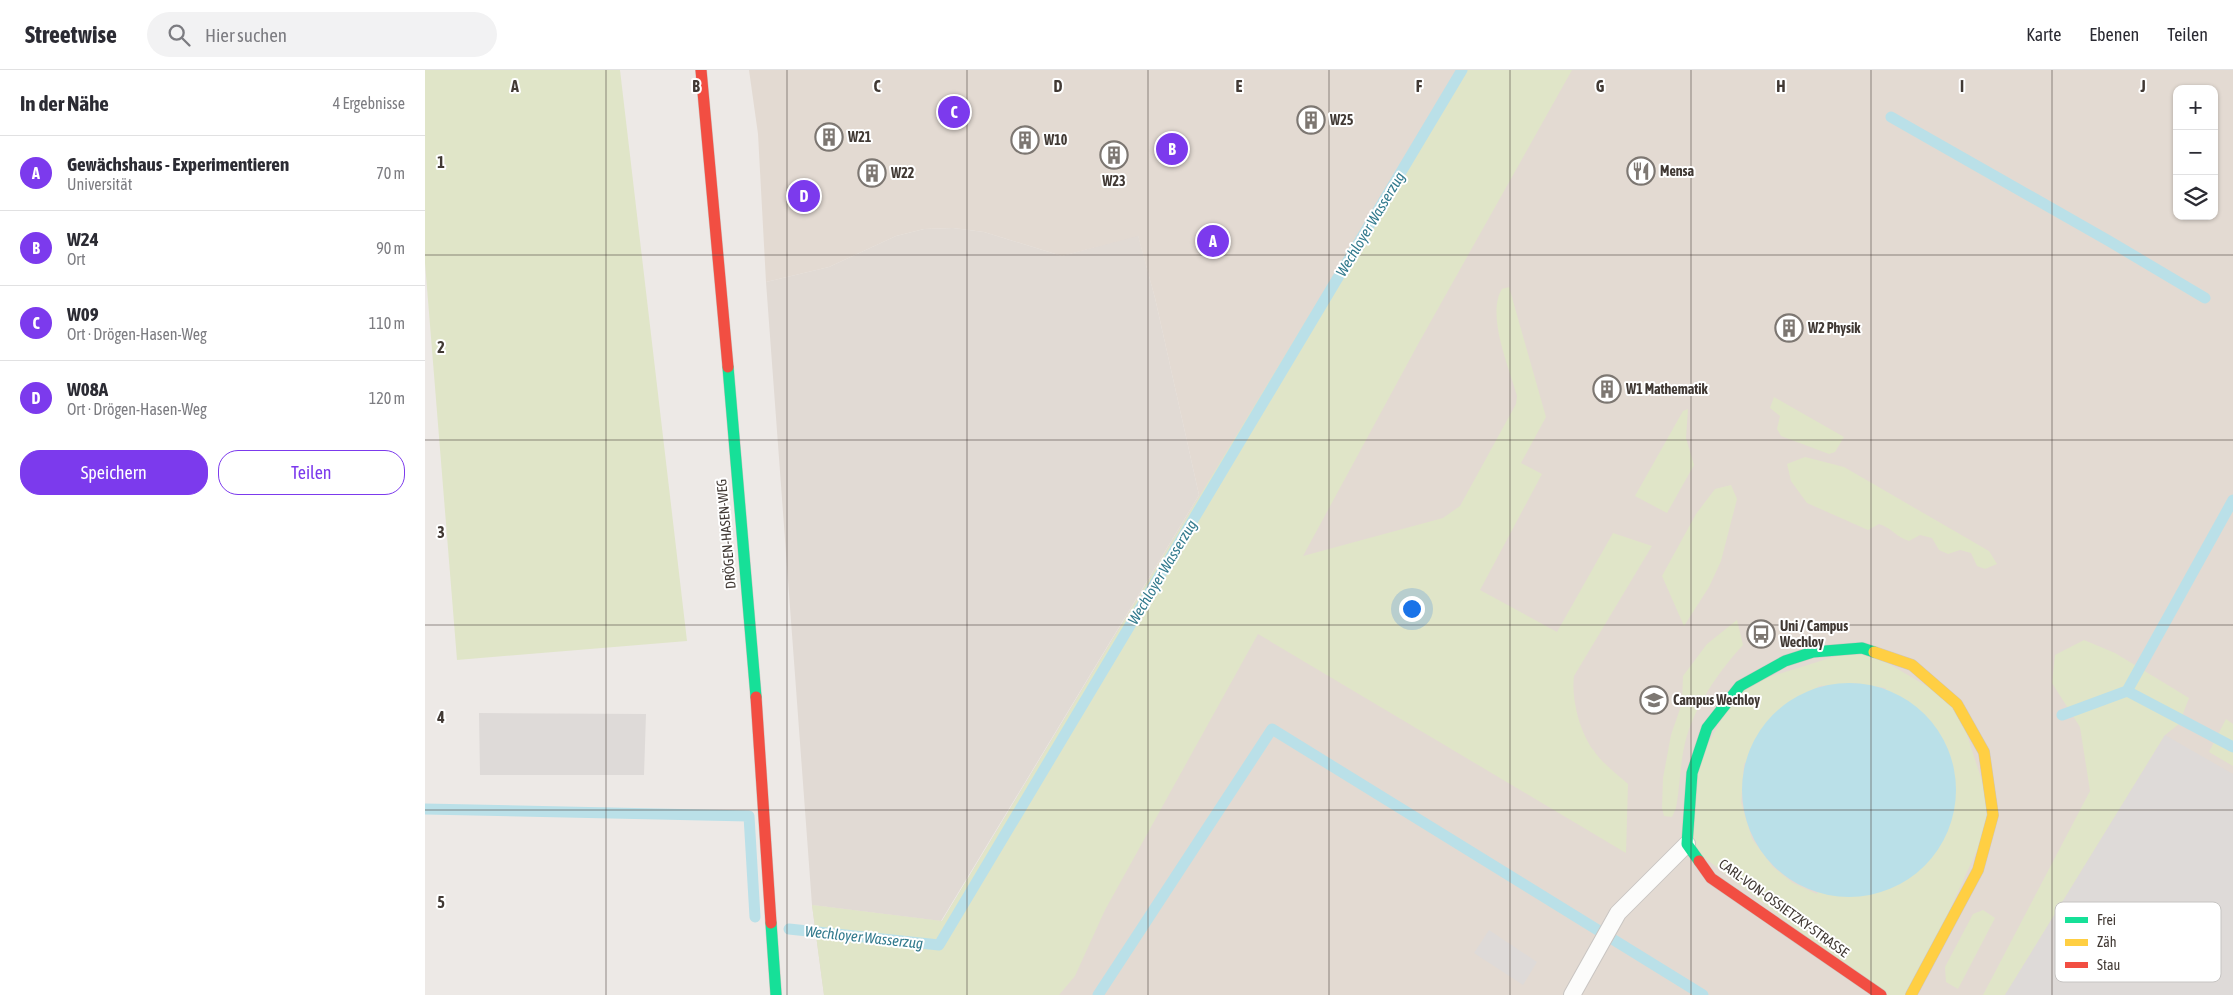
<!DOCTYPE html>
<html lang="de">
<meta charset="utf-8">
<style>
body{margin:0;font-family:"Asap Condensed",sans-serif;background:#f2f2f3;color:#2b2b33}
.controls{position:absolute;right:15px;top:15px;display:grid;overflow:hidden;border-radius:10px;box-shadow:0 1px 4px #0004}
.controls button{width:45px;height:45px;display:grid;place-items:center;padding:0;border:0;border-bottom:1px solid #e1e1e2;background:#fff;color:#2b2b33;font:25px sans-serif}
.you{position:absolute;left:986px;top:538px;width:18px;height:18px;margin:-12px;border:4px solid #fff;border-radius:50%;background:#1a73e8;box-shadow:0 0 0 8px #1a73e833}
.badge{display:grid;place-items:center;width:32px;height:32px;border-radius:50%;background:#7c3aed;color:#fff;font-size:16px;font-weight:700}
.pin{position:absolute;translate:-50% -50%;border:2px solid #fff;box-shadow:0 1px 5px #0006}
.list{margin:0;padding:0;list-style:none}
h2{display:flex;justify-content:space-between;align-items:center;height:65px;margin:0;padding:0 20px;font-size:21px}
h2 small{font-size:16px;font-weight:400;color:#7c7c81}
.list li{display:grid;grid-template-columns:32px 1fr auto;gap:15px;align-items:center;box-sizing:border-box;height:75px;padding:0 20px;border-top:1px solid #e1e1e2}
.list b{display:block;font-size:19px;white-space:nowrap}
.list p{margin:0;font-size:16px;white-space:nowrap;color:#7c7c81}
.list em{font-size:16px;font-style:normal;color:#7c7c81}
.actions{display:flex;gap:10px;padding:15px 20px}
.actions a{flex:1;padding:11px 0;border:1px solid #7c3aed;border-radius:20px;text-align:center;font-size:18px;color:#7c3aed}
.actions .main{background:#7c3aed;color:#fff}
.icon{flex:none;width:28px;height:28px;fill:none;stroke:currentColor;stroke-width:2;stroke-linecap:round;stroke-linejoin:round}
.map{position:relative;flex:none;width:1808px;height:925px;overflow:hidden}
header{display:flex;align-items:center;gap:30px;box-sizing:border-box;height:70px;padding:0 25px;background:#fff;border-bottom:1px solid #e1e1e2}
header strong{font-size:24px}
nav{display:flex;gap:28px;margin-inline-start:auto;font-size:18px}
.search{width:350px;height:45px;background:#f2f2f3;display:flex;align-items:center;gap:12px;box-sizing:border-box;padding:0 18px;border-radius:28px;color:#7c7c81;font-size:19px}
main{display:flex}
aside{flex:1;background:#fff}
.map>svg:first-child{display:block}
.residential{fill:#e1dad4}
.education{fill:#e3dad2;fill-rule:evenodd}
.green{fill:#e0e5c8;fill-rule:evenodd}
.parking{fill:#dedad8}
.water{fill:#bae0e8}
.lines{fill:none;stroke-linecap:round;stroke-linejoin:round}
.stream{stroke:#bae0e8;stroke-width:11}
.lane-casing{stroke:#c9c5c2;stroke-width:18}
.fast-casing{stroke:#cdc6c0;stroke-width:12}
.slow-casing{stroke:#cdc6c0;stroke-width:12}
.jam-casing{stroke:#cdc6c0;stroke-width:12}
.lane{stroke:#fcfcfb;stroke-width:16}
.fast{stroke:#16e098;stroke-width:11}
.slow{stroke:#ffcf43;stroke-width:11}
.jam{stroke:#f24e42;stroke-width:11}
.grid{fill:none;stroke:#413934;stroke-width:1;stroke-opacity:0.55}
.labels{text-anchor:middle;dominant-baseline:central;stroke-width:4;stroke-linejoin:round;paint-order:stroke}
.poi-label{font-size:14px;font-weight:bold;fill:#413934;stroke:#fff;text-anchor:start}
.street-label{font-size:14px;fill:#413934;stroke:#fff}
.water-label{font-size:15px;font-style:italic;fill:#327a8d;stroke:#fff}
.key{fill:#fff;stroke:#c6c4c2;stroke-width:1}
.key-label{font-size:14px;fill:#413934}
.grid-label{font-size:16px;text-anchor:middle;font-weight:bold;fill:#413934;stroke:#fff;stroke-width:4;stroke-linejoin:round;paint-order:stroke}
</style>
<header>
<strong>Streetwise</strong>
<div class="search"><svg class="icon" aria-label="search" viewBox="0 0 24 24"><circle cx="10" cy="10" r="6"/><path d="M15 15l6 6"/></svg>Hier suchen</div>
<nav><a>Karte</a><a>Ebenen</a><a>Teilen</a></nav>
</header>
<main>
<aside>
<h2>In der Nähe<small>4 Ergebnisse</small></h2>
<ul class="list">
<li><span class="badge">A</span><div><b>Gewächshaus - Experimentieren</b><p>Universität</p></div><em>70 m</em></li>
<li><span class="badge">B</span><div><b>W24</b><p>Ort</p></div><em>90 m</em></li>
<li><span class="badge">C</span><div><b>W09</b><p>Ort · Drögen-Hasen-Weg</p></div><em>110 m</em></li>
<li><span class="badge">D</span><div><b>W08A</b><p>Ort · Drögen-Hasen-Weg</p></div><em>120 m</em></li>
</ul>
<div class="actions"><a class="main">Speichern</a><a>Teilen</a></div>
</aside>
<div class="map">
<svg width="1808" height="925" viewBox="0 0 1808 925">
<rect width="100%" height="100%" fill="#ede9e6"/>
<path class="residential" d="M 528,158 L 559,162 L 637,186 L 713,165 L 730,228 L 774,425 L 516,851 L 387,835 L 341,212 L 404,197 L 471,166 L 499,159 Z"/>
<path class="education" d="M 324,0 L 1808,0 L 1808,925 L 399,925 L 387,835 L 517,851 L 774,425 L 730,228 L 713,166 L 637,186 L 559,162 L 528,158 L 499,159 L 471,166 L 404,197 L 341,212 L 333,64 ZM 1752,19 L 1789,19 L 1789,146 L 1752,146 Z"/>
<path class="green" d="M 0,0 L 195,0 L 262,571 L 32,590 L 0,193 Z
M 1033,0 L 1147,0 L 992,276 L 878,486 L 1018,448 L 1035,436 L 1091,334 L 1092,326 C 1084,297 1061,245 1077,219 L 1084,217 L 1121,347 L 1096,393 L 1117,404 L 1055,520 L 1132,562 L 1188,463 L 1227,476 L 1149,606 C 1146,629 1155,663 1169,681 C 1178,694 1192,704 1203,714 L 1201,783 L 833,564 L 680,840 L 650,906 L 634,925 L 399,925 L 387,835 L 517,851 Z
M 1349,327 L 1419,367 L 1410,382 L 1404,384 L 1356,366 L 1352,359 L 1355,346 L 1345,338 Z
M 1263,339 L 1261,368 L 1269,395 L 1242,443 L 1210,426 L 1258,341 Z
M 1380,387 L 1419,397 L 1564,481 L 1572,494 L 1560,499 L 1552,496 L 1546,483 L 1535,480 L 1523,484 L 1514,480 L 1507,468 L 1495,465 L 1484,471 C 1471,467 1467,458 1454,454 L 1443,460 L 1382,433 L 1366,411 L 1362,394 Z
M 1306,415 L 1312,429 L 1296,491 L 1284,517 L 1259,556 L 1237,506 L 1271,444 L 1290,419 Z
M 1312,550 L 1318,575 C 1293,602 1269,637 1260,673 C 1255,694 1255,717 1251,738 L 1247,747 L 1239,746 L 1237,738 L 1238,708 L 1246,665 L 1257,633 L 1258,606 L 1282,574 Z
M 1659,570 L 1690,583 L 1764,628 L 1754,654 L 1740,665 L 1580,925 L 1558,925 L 1665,721 L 1655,657 L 1627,613 L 1630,585 Z
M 1437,578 L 1532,634 L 1568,745 L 1486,925 L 1456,925 L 1262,774 L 1267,703 L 1315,616 ZM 1429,613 L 1461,618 L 1392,824 L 1368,813 L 1348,797 L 1327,769 L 1316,732 L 1319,694 L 1394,616 Z
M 1801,649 L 1808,654 L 1808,696 L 1784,682 Z
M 1558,840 L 1570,848 L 1533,919 L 1521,912 L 1520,897 L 1548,844 Z"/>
<path class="parking" d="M 54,643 L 221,644 L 219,705 L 55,705 Z
M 1740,665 L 1808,704 L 1808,925 L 1580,925 Z
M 1064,860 L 1112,892 L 1098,915 L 1049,883 Z"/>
<path class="water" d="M1317 720a107 107 0 1 1 214 0a107 107 0 1 1-214 0Z"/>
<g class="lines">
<path class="stream" d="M 1466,47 L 1684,171 L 1780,228
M 1702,621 L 1808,430
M 1637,645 L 1702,621 L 1808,677
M 0,739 L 324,746 L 330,847
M 364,859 L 514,875 L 1037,0
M 673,925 L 847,659 L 1278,925"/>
<g class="lane-casing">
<path id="lane" d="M 1147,925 L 1193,843 L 1262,774"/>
</g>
<g class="fast-casing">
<path id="fast" d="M 303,297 L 331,627
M 1274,791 L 1262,774 L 1267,703 L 1282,658 L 1315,616 L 1360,591 L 1388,582 L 1437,578 L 1449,582
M 346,853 L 351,925"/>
</g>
<g class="slow-casing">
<path id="slow" d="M 1449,582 L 1487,595 L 1532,634 L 1559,682 L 1568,745 L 1553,800 L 1486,925"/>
</g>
<g class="jam-casing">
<path id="jam" d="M 276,0 L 303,297
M 331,627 L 346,853
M 1274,791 L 1286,808 L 1456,925"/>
</g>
<use href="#lane" class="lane"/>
<use href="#fast" class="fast"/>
<use href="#slow" class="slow"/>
<use href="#jam" class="jam"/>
</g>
<path class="grid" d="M 181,0 L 181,925M 362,0 L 362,925M 542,0 L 542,925M 723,0 L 723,925M 904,0 L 904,925M 1085,0 L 1085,925M 1266,0 L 1266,925M 1446,0 L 1446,925M 1627,0 L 1627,925M 0,185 L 1808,185M 0,370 L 1808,370M 0,555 L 1808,555M 0,740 L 1808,740"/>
<defs>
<g id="building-ring" transform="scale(1.4375)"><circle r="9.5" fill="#fff" stroke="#7d7772" stroke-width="1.5"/><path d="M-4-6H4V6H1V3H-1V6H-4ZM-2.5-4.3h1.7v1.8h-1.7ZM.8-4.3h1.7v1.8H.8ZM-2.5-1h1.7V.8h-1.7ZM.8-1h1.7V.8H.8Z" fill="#7d7772"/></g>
<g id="restaurant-ring" transform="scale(1.4375)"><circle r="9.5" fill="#fff" stroke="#7d7772" stroke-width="1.5"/><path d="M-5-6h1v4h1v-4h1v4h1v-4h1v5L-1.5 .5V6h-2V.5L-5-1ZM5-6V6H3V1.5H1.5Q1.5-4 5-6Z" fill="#7d7772"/></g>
<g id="bus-ring" transform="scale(1.4375)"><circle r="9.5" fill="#fff" stroke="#7d7772" stroke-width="1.5"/><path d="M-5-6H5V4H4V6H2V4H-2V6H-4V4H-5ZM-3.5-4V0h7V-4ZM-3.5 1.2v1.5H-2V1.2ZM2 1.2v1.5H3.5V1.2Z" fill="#7d7772"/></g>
<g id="university-ring" transform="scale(1.4375)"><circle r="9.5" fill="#fff" stroke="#7d7772" stroke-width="1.5"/><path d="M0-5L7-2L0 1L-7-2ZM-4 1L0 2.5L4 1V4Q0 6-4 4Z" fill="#7d7772"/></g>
</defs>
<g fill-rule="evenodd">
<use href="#building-ring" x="886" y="50"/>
<use href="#building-ring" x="404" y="67"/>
<use href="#building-ring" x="600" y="70"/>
<use href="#building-ring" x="689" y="85"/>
<use href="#restaurant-ring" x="1216" y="101"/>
<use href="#building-ring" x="447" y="103"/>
<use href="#building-ring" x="1364" y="258"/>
<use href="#building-ring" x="1182" y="319"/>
<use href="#bus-ring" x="1336" y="564"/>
<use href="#university-ring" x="1229" y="630"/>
</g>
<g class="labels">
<g class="poi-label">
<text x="905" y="50">W25</text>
<text x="423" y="67">W21</text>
<text x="619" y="70">W10</text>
<text x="1235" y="101">Mensa</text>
<text x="466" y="103">W22</text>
<text x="689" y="111" text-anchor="middle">W23</text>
<text x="1383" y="258">W2 Physik</text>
<text x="1201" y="319">W1 Mathematik</text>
<text x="1355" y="556">Uni / Campus<tspan x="1355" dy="16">Wechloy</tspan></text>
<text x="1248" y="630">Campus Wechloy</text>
</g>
<g class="street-label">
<text transform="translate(301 464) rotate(-95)">DRÖGEN-HASEN-WEG</text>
<text transform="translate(1359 838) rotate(36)">CARL-VON-OSSIETZKY-STRASSE</text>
</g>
<g class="water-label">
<text transform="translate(945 154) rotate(-59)">Wechloyer Wasserzug</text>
<text transform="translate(737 502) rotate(-59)">Wechloyer Wasserzug</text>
<text transform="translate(439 867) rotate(6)">Wechloyer Wasserzug</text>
</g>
</g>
<rect x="1630" y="832" width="166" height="80" rx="8" class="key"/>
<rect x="1640" y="847" width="23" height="6" fill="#16e098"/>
<rect x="1640" y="869" width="23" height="7" fill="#ffcf43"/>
<rect x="1640" y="892" width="23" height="6" fill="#f24e42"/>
<g class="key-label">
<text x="1672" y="855">Frei</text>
<text x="1672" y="877">Zäh</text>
<text x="1672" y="900">Stau</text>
</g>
<g class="grid-label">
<text x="90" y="22">A</text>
<text x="271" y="22">B</text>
<text x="452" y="22">C</text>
<text x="633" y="22">D</text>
<text x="814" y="22">E</text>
<text x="994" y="22">F</text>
<text x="1175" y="22">G</text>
<text x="1356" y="22">H</text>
<text x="1537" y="22">I</text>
<text x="1718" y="22">J</text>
<text x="16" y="98">1</text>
<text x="16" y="283">2</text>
<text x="16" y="468">3</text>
<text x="16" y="653">4</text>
<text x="16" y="838">5</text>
</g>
</svg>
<div class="controls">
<button>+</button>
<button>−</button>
<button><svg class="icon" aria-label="layers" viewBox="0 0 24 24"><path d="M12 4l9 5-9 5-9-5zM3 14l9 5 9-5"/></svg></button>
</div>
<div class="you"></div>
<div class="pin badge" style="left:788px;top:171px">A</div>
<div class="pin badge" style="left:747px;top:79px">B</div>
<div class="pin badge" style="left:529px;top:42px">C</div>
<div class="pin badge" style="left:379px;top:126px">D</div>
</div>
</main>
